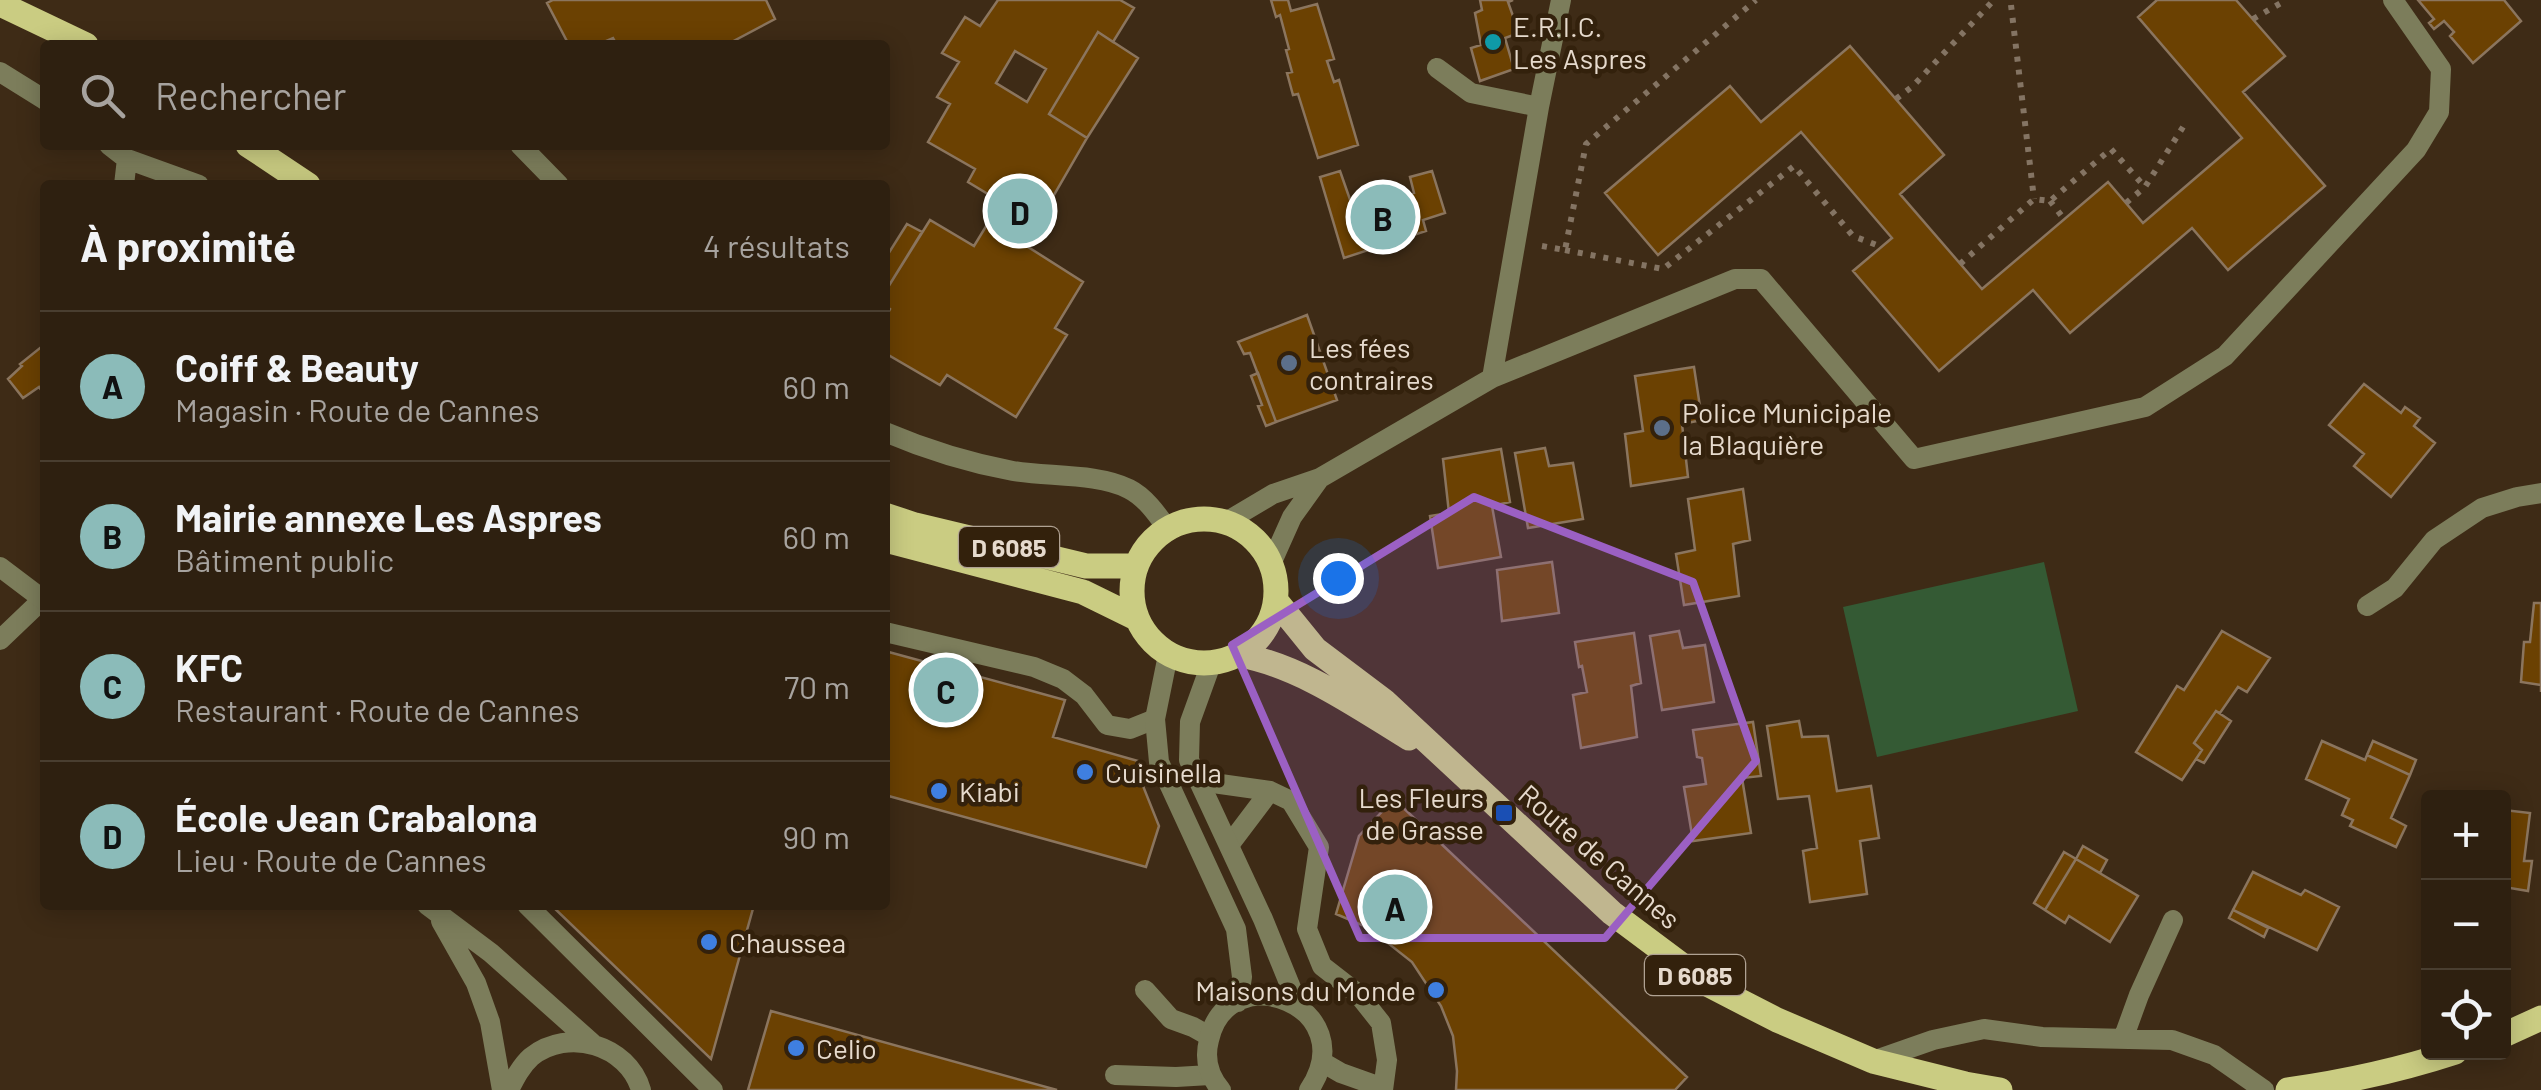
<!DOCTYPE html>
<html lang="fr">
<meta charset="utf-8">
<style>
body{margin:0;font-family:Barlow,sans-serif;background:#362819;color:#f1f3f6}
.controls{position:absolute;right:30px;bottom:30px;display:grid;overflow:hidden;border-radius:10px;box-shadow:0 5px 25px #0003}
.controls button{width:90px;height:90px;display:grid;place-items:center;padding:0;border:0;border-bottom:2px solid #493e30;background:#2e2010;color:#f1f3f6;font:50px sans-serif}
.you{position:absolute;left:1338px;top:578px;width:35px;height:35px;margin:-25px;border:8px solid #fff;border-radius:50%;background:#1a73e8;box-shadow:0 0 0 15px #1a73e833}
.badge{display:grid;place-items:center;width:65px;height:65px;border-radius:50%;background:#8bbbb9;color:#111;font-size:32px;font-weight:700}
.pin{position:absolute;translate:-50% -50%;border:5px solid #fff;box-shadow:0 2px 10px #0006}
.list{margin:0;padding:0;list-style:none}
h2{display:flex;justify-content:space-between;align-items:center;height:130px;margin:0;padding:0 40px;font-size:42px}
h2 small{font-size:32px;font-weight:400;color:#a7a39f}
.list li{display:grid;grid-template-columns:65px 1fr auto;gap:30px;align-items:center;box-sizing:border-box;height:150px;padding:0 40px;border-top:2px solid #493e30}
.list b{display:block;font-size:38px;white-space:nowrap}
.list p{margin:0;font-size:32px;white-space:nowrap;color:#a7a39f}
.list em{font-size:32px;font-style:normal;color:#a7a39f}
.icon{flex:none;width:55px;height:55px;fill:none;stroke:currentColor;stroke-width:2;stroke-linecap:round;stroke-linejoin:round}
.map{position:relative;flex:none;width:2541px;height:1090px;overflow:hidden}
.search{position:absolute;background:#2e2010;box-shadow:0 5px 25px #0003;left:40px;top:40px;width:850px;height:110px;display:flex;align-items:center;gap:25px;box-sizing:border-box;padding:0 35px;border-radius:10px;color:#a7a39f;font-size:38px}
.panel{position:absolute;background:#2e2010;box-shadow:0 5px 25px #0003;left:40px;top:180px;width:850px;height:730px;border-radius:10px}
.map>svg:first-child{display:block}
.green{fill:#345a34}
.building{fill:#6b4102;stroke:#8b755e;stroke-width:2.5;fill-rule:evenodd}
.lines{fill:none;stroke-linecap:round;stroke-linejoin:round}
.path{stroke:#847463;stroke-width:6;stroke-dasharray:5 8;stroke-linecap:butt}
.service{stroke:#7c7d5b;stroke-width:20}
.minor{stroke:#7c7d5b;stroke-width:20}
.tertiary{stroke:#7c7d5b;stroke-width:20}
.primary{stroke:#cacc82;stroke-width:25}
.marked{fill:#9b60c3;fill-opacity:0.2;stroke:#9b60c3;stroke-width:8;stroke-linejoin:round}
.culture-dot{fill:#0f9aa8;stroke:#33210c;stroke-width:4}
.service-dot{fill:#5c6f8a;stroke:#33210c;stroke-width:4}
.shop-dot{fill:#3f7fe0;stroke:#33210c;stroke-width:4}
.transit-dot{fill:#1a4fb4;stroke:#33210c;stroke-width:4}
.labels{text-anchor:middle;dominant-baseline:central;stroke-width:9;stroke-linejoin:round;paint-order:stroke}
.shield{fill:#33210c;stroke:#b0a293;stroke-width:2.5}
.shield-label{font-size:25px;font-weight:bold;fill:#e6dacd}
.poi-label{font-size:28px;fill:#e6dacd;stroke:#33210c;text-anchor:start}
.street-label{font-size:28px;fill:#e6dacd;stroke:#33210c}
</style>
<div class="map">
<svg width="2541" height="1090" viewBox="0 0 2541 1090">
<rect width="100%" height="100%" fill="#3e2b16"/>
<path class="green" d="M 2044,562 L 2078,711 L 1877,757 L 1843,607 Z"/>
<path class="building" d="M 553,0 L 766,0 L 775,19 L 726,45 L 718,45 L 716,42 L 709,45 L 617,45 L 613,38 L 597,45 L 569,45 L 547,3 Z
M 998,0 L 1120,0 L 1134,8 L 1113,42 L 1098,32 L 1049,114 L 1087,138 L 1025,245 L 1083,282 L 1055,328 L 1067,335 L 1016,417 L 947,375 L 940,385 L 885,353 L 885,319 L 890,309 L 885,305 L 885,292 L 930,220 L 974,246 L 1001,202 L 968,182 L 975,169 L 928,142 L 950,104 L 937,97 L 959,62 L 942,53 L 965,17 L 980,26 ZM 1015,51 L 1046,69 L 1027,102 L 996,83 Z
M 1271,0 L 1288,0 L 1291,11 L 1317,4 L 1334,59 L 1327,61 L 1334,82 L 1339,80 L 1358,145 L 1318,158 L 1298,94 L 1293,95 L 1287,73 L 1292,72 L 1286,50 L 1289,49 L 1280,15 L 1276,17 Z
M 1480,0 L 1513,0 L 1508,2 L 1519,33 L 1505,38 L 1514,69 L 1480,81 L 1471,48 L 1481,45 L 1475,13 L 1482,10 Z
M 2157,0 L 2236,0 L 2285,56 L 2243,92 L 2325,186 L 2228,270 L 2192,228 L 2070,333 L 2033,290 L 1939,371 L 1853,271 L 1892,238 L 1801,132 L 1658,255 L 1605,193 L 1730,86 L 1761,122 L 1850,46 L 1944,155 L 1900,194 L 1982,289 L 2108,182 L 2143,223 L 2242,138 L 2138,17 Z
M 2418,0 L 2504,0 L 2521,21 L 2473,63 L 2450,36 L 2454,32 L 2444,21 L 2434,29 L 2429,23 L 2434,19 Z
M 1098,32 L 1138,58 L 1087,138 L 1049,114 Z
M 1340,171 L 1354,211 L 1414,193 L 1410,177 L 1432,171 L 1445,213 L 1423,220 L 1426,231 L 1344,258 L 1320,177 Z
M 907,224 L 922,232 L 885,292 L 885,259 Z
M 1307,315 L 1337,400 L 1276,422 L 1250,353 L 1244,354 L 1238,342 Z
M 45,344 L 45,395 L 39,387 L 23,398 L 8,379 L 22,366 L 20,364 Z
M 1694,367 L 1702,420 L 1682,424 L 1688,477 L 1631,486 L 1625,434 L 1643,431 L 1635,376 Z
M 1258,373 L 1276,422 L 1266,426 L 1258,406 L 1262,405 L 1251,376 Z
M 2364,384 L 2401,413 L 2405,407 L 2420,418 L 2414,426 L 2435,443 L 2391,497 L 2354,466 L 2364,454 L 2329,425 Z
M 1545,448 L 1549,466 L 1573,463 L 1583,519 L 1528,528 L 1515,453 Z
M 1501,449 L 1510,502 L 1492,506 L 1501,557 L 1438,568 L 1430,516 L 1449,513 L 1443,459 Z
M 1743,489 L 1750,540 L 1733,544 L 1739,596 L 1684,605 L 1676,554 L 1695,550 L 1688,499 Z
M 1552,562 L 1559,613 L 1502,621 L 1497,570 Z
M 2534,603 L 2541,603 L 2541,692 L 2541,685 L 2521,682 L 2524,642 L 2530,642 Z
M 1679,631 L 1683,648 L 1705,645 L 1714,702 L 1662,710 L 1650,636 Z
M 2222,631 L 2270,658 L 2247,692 L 2238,687 L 2220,713 L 2216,711 L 2194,743 L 2202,750 L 2182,780 L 2136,752 L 2177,686 L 2184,690 Z
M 1634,633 L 1641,683 L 1631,686 L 1637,737 L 1581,748 L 1573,695 L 1587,692 L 1582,666 L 1579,667 L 1575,642 Z
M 885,651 L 1065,700 L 1053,737 L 1138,761 L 1143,786 L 1159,826 L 1146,867 L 885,795 Z
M 2216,711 L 2231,721 L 2204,763 L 2196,759 L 2202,750 L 2194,743 Z
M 1799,721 L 1802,737 L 1828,736 L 1837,791 L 1871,786 L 1879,838 L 1860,841 L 1867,894 L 1810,902 L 1803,851 L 1817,848 L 1809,796 L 1778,799 L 1767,726 Z
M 1753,722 L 1761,776 L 1742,778 L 1751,833 L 1693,841 L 1684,787 L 1706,784 L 1702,758 L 1697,757 L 1693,730 Z
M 2322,741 L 2365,760 L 2367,755 L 2410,775 L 2391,818 L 2406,826 L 2396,847 L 2350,826 L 2353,820 L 2342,815 L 2349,799 L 2306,779 Z
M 2373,741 L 2416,760 L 2410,775 L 2367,755 Z
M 1394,799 L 1687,1077 L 1675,1090 L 1456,1090 L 1457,1071 L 1453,1036 L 1441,1006 L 1412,962 L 1369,928 L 1336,914 L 1359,836 Z
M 2504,810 L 2530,813 L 2524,861 L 2532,861 L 2528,891 L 2504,887 Z
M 2083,846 L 2107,860 L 2100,873 L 2076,859 Z
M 2064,852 L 2076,859 L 2045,910 L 2034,903 Z
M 2076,859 L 2138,896 L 2110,942 L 2069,916 L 2065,923 L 2045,910 Z
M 2253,872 L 2301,895 L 2305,890 L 2339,907 L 2317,950 L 2233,910 Z
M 551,905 L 754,905 L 711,1059 Z
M 2233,910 L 2268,928 L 2264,937 L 2229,918 Z
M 771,1011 L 1057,1090 L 748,1090 Z"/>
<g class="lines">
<path class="path" d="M 2011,5 L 2034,199
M 2253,19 L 2286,0
M 1896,99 L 1913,86 L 1993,1
M 2050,201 L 2064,219
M 2126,203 L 2145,187
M 1542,246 L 1565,250 L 1586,144 L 1756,0
M 1565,250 L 1663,269 L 1794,166 L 1853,236 L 1882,247
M 1960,264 L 2034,199 L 2050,201 L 2111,149 L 2145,187 L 2183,127"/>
<path class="service" d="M 0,72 L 45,100
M 109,145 L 127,159 L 199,185
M 520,145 L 559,185
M 124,185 L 127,159
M 885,432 C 925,449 970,463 1013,471 C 1047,477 1098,473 1129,489 C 1145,497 1157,514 1167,528
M 2367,606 L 2395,588 L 2434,540 L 2482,508 L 2517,497 L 2541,493
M 885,632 L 1034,667 L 1063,679 L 1084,695 L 1107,725 L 1130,729 L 1155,719
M 0,640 L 43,599
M 1199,781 L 1270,791 L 1291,801 L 1319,847 L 1307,929 L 1322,966 L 1358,994 L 1381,1023 L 1387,1060 L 1383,1090
M 1230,844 L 1270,791
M 527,905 L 713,1090
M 1145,990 L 1171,1019 L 1193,1027 L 1209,1036
M 1322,1062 L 1341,1073 L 1383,1088
M 1115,1075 L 1176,1077 L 1210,1075"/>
<path class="minor" d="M 1437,68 L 1471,93 L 1539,107
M 1492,378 L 1735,279 L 1761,279 L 1914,459 L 2145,407 L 2225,356 L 2416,150 L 2439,112 L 2441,69 L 2393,0
M 1226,522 L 1273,494 L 1320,478 L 1492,378 L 1539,107 L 1561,0
M 1271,564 L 1292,517 L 1320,478
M 1168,655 L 1155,719 L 1159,762 L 1236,929 L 1242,977 L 1238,1002
M 1211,664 L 1190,722 L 1189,760 L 1263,919 L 1298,1005
M 2123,1039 L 2139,995 L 2173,920
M 1873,1061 L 1933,1040 L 1984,1029 L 2042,1037 L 2172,1040 L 2214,1055 L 2264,1090
M 1221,1090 C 1208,1075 1204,1059 1209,1040 C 1228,954 1365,1006 1309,1090"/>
<path class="tertiary" d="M 0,567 L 45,601
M 427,905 L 491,953 L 592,1043
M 441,921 L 476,983 L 490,1022 L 502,1090
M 509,1090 C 515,1078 521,1066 531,1057 C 568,1027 628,1045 641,1090"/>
<path class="primary" d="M 0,4 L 86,45
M 248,145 L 308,185
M 885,515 L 915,525 L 1086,566 L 1135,566
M1132 591a72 72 0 1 1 144 0a72 72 0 1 1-144 0Z
M 885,540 L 1083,592 L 1136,618
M 1276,601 L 1315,649 L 1384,701 L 1612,913 L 1707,984 L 1777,1020 L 1873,1061 L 1965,1084 L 2000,1090
M 1239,655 C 1299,665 1358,707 1409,738
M 2504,1035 L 2541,1018
M 2288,1090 C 2345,1082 2400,1070 2455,1052"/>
</g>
<path class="marked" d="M 1474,497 L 1693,582 L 1756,761 L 1605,938 L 1360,938 L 1232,645 Z"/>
<circle class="culture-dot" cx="1493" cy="42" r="10"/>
<g class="service-dot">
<circle cx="1289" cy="363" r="10"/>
<circle cx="1662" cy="428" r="10"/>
</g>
<g class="shop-dot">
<circle cx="1085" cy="772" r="10"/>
<circle cx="939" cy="791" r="10"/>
<circle cx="709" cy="942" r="10"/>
<circle cx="1436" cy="990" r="10"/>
<circle cx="796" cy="1048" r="10"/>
</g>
<rect class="transit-dot" x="1494" y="803" width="20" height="20" rx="5"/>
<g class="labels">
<g class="shield">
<rect x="959" y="527" width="100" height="40" rx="8"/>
<rect x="1645" y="955" width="100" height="40" rx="8"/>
</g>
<g class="shield-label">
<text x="1009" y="547">D 6085</text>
<text x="1695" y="975">D 6085</text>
</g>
<g class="poi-label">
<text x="1513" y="26">E.R.I.C.<tspan x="1513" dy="32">Les Aspres</tspan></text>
<text x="1309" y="347">Les fées<tspan x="1309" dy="32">contraires</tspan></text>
<text x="1682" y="412">Police Municipale<tspan x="1682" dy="32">la Blaquière</tspan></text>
<text x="1105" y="772">Cuisinella</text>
<text x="959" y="791">Kiabi</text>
<text x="1484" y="797" text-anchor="end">Les Fleurs<tspan x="1484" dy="32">de Grasse</tspan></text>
<text x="729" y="942">Chaussea</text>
<text x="1416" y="990" text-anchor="end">Maisons du Monde</text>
<text x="816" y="1048">Celio</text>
</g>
<g class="street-label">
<text transform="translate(1600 856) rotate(41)">Route de Cannes</text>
</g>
</g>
</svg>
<div class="controls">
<button>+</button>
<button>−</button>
<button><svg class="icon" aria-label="locate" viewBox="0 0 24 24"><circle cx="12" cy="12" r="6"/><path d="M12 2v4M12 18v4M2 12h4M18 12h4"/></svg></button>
</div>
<div class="you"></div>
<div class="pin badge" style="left:1395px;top:907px">A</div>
<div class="pin badge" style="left:1383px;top:217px">B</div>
<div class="pin badge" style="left:946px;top:690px">C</div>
<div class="pin badge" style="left:1020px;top:211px">D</div>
<div class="search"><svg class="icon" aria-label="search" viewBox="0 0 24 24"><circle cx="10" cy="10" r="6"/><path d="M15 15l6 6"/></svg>Rechercher</div>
<section class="panel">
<h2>À proximité<small>4 résultats</small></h2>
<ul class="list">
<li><span class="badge">A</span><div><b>Coiff &amp; Beauty</b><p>Magasin · Route de Cannes</p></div><em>60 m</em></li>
<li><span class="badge">B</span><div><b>Mairie annexe Les Aspres</b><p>Bâtiment public</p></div><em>60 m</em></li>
<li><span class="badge">C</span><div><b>KFC</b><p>Restaurant · Route de Cannes</p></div><em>70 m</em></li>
<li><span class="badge">D</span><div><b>École Jean Crabalona</b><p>Lieu · Route de Cannes</p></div><em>90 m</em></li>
</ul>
</section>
</div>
